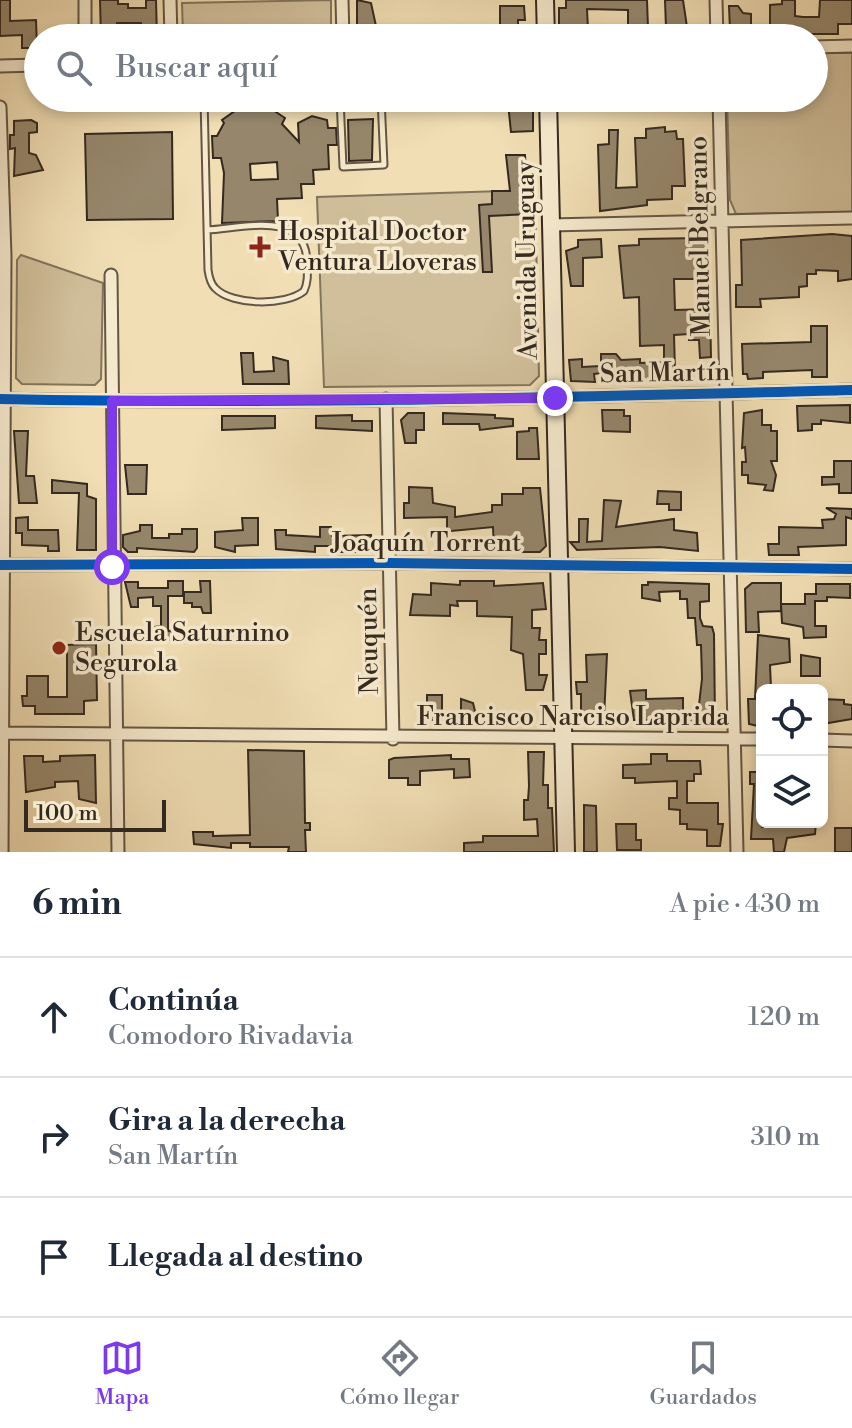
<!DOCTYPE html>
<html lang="es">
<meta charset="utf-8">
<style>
body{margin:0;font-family:"Libre Bodoni",serif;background:#f2f2f3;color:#1f2937}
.controls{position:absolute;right:24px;bottom:24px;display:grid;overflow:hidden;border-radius:12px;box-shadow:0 4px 12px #0003}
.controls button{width:72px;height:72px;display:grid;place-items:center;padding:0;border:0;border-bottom:2px solid #e0e1e3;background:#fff;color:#1f2937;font:40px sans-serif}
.scale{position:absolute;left:24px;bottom:20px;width:142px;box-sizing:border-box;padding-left:8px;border:4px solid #34291f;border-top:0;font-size:22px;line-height:28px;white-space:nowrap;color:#34291f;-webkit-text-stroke:6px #f6eace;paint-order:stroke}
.stop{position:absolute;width:24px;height:24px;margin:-18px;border:6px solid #7c3aed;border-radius:50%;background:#fff}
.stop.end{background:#7c3aed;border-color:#fff;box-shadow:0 2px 8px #0008}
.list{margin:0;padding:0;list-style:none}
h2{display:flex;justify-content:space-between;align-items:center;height:104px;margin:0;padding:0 32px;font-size:34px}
h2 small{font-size:26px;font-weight:400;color:#747a83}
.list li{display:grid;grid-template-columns:52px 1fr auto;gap:24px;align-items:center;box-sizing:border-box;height:120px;padding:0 32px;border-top:2px solid #e0e1e3}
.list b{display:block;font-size:30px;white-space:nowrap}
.list p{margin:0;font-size:26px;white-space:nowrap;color:#747a83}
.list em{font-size:26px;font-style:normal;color:#747a83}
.icon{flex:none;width:44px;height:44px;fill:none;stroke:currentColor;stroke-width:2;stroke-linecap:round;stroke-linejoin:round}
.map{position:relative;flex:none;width:852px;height:852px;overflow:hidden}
.search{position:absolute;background:#fff;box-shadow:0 4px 12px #0003;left:24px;right:24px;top:24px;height:88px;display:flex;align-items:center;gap:20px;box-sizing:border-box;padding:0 28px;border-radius:44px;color:#747a83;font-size:30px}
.sheet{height:464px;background:#fff}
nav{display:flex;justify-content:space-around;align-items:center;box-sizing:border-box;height:112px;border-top:2px solid #e0e1e3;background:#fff;font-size:22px;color:#747a83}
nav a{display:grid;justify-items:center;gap:4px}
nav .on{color:#7c3aed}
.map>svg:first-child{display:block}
.green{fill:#d1bf9b;stroke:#82745d;stroke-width:2}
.building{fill:#96876c;stroke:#34291f;stroke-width:2;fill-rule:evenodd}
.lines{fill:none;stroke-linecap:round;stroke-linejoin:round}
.lane-casing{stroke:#635644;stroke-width:9}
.street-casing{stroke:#635644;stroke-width:15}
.secondary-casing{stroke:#34291f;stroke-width:20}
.path{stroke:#34291f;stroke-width:2;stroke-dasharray:2 4;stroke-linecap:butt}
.lane{stroke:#f6eace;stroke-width:5}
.street{stroke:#f6eace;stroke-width:11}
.secondary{stroke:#f6eace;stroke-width:16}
.cycleway-casing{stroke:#f6eace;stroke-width:15}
.cycleway{stroke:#0057b8;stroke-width:10}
.route{stroke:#7c3aed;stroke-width:10}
.poi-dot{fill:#8f2418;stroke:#f6eace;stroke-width:3}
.labels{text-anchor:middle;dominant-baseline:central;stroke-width:7;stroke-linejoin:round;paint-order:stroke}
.poi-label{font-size:26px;fill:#34291f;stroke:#f6eace;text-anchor:start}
.street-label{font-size:26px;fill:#34291f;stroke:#f6eace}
</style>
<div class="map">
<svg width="852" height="852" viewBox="0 0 852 852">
<rect width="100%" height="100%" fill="#f1deb4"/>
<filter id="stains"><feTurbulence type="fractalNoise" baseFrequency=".0025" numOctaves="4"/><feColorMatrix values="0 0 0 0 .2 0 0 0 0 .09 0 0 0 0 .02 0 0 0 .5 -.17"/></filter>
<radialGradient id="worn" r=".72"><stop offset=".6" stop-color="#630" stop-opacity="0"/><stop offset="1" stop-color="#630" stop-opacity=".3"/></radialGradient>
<path class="green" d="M 331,0 L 331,32 L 327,37 L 186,38 L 183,35 L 182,3 Z
M 814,53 L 852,53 L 852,212 L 736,214 L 730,200 L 727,98 L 814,98 Z
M 535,190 L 539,376 L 530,385 L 324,387 L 317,197 Z
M 21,255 L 103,283 L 101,379 L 95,385 L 22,384 L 16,378 L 17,260 Z"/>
<path class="building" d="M 0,0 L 10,0 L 10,21 L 36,20 L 37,48 L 22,48 L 22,35 L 0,36 Z
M 100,0 L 118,0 L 118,4 L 128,4 L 128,8 L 146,8 L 146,0 L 156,0 L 157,38 L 142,38 L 141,23 L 117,23 L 116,38 L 101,38 Z
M 357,0 L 371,3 L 376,26 L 384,26 L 386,38 L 357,36 Z
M 566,0 L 647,0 L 648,28 L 666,28 L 665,0 L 683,0 L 687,27 L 707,27 L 696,37 L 619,38 L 618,28 L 628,27 L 628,10 L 587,9 L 588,29 L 593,29 L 593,38 L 567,38 L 567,28 L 559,29 L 559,8 L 566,8 Z
M 782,0 L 795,0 L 795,16 L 803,17 L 819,17 L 820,0 L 852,0 L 852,24 L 838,24 L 838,34 L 770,34 L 770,5 L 782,4 Z
M 500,6 L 524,6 L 525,20 L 518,20 L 518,27 L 500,27 Z
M 729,6 L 738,6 L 743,13 L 751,14 L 751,29 L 730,30 Z
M 465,26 L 465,38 L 427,38 L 427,29 Z
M 611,98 L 687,98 L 688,108 L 611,111 Z
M 258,100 L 285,118 L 282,124 L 299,142 L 298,123 L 312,116 L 327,120 L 328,128 L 336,128 L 337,145 L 328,145 L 329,169 L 313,170 L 314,184 L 301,184 L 302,198 L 277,199 L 278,221 L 222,223 L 224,173 L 221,158 L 213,158 L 212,136 L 217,136 L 224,123 L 222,120 L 249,101 ZM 277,162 L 278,179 L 251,180 L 250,164 Z
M 508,103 L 533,105 L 533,131 L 511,132 Z
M 373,119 L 372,160 L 349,161 L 348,120 Z
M 31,120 L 37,123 L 37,132 L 29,133 L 29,153 L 36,155 L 43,170 L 14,176 L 15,148 L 10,149 L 10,135 L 14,135 L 14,121 Z
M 665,127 L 665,132 L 676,131 L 677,139 L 683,139 L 685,186 L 672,186 L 672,199 L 647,200 L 647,205 L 600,211 L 598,145 L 609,144 L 609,130 L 618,130 L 616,188 L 637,187 L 635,138 L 646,138 L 646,129 Z
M 172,132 L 173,219 L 87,220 L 85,134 Z
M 506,155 L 525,155 L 526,172 L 534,171 L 535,205 L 531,205 L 531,214 L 489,216 L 492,272 L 483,272 L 479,205 L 492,204 L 492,191 L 510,191 Z
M 832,234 L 852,236 L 852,279 L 838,281 L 838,271 L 816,270 L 816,274 L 807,274 L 807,286 L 799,287 L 799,297 L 760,299 L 761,307 L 736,307 L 736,285 L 742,285 L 741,240 Z
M 702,238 L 708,244 L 708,257 L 704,257 L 702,279 L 674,279 L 675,310 L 710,309 L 711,357 L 700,358 L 699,340 L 689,340 L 689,334 L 674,335 L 675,371 L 653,371 L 653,381 L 631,382 L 631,370 L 594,374 L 595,382 L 571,381 L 569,360 L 582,359 L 582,367 L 601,366 L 601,354 L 616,354 L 621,360 L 640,359 L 640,363 L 664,362 L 664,345 L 640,346 L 639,297 L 624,298 L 619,246 L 639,245 L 639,239 Z
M 601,239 L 602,257 L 583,258 L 583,286 L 571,286 L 566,251 L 578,247 L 578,240 Z
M 811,326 L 827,326 L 827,377 L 812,377 L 812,370 L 763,372 L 763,378 L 748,379 L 747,374 L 743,374 L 742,344 L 811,342 Z
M 241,353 L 253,353 L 254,372 L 274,371 L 273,357 L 288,361 L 289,384 L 243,384 Z
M 850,405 L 850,423 L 821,420 L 821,424 L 812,424 L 812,430 L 798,431 L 797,406 Z
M 602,410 L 624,410 L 624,416 L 630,416 L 630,432 L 603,431 Z
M 762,410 L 762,425 L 771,425 L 771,431 L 777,431 L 777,461 L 771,461 L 776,475 L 773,491 L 764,490 L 766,485 L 748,483 L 748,475 L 742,475 L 742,462 L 746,462 L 745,447 L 742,448 L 744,413 Z
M 408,413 L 424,413 L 424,430 L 416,430 L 416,443 L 405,443 L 401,420 Z
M 443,413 L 495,415 L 495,418 L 513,419 L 513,426 L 480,430 L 479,424 L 443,424 Z
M 352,415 L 352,421 L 372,421 L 372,431 L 316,428 L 316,416 Z
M 222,416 L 275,416 L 275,428 L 222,430 Z
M 529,428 L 537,428 L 539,459 L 517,459 L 517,432 L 529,431 Z
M 14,431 L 28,431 L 26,476 L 34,476 L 37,503 L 19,503 Z
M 834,461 L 852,461 L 852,493 L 839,493 L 839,484 L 822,485 L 822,477 L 834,477 Z
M 125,465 L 147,465 L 146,494 L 128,494 Z
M 52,480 L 87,484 L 87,496 L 96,499 L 96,550 L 77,550 L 79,493 L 52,493 Z
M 409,487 L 432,488 L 433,503 L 455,507 L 455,517 L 492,512 L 492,505 L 502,505 L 502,494 L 523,494 L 523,488 L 540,488 L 546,546 L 540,552 L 494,552 L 493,527 L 451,531 L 447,528 L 447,517 L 404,518 L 404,503 L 409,503 Z
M 658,491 L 681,492 L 681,510 L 669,510 L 669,504 L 657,504 Z
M 604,500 L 621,501 L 616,527 L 674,519 L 674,530 L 697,533 L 698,551 L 660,547 L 577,550 L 570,542 L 579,542 L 579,519 L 588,519 L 587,542 L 602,541 Z
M 826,508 L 852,509 L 852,519 L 846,517 L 846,545 L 798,547 L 799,555 L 769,555 L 768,544 L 779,544 L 779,527 L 823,528 L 822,520 L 834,519 L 836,514 Z
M 28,517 L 28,530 L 58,530 L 59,551 L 48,551 L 48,546 L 22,545 L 22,533 L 16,533 L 16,518 Z
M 242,518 L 258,518 L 258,545 L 235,546 L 235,552 L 215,547 L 215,532 L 243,530 Z
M 140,525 L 152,525 L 152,538 L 169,538 L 169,534 L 182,534 L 182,529 L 197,529 L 197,548 L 194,552 L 137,548 L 137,552 L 128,552 L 123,547 L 123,535 L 140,531 Z
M 320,527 L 331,527 L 332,536 L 371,535 L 371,552 L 341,552 L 341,546 L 315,546 L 315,552 L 276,549 L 275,530 L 286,530 L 286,535 L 320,537 Z
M 168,581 L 183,581 L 183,596 L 168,596 L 168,631 L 175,630 L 175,639 L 160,641 L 154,639 L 153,627 L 161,626 L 161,606 L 153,606 L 153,597 L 138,598 L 138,607 L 131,607 L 125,582 L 138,582 L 138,588 L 168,588 Z
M 200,581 L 210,581 L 211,613 L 203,613 L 201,607 L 192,607 L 192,603 L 184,603 L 184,592 L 201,592 Z
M 460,581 L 494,581 L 494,586 L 543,583 L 546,609 L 532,610 L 532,628 L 540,628 L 539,640 L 546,640 L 546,654 L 539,654 L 539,675 L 547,675 L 543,690 L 526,690 L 523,654 L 511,650 L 512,617 L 477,616 L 477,601 L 457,601 L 458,606 L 450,605 L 450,616 L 410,615 L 413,594 L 431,595 L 431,583 L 460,585 Z
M 648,582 L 709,584 L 709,601 L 700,602 L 700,618 L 703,626 L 712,627 L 714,634 L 715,723 L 634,720 L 630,691 L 646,690 L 646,699 L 683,698 L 683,713 L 698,713 L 702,679 L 701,645 L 697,645 L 695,618 L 688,618 L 687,599 L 680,599 L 680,591 L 659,592 L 660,601 L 642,598 L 642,585 L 648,585 Z
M 752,583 L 781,583 L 781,611 L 758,612 L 759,632 L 746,632 L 745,589 Z
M 816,584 L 850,584 L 850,598 L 827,597 L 827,601 L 815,601 L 815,626 L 826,626 L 826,637 L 804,638 L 803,627 L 782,623 L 781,604 L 805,604 L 805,594 L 816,594 Z
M 758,635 L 789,639 L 790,662 L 770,665 L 771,688 L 762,688 L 762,727 L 749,724 L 748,699 L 755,699 Z
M 96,644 L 97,700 L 84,701 L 84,714 L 35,714 L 35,706 L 23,706 L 22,696 L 27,696 L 27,676 L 48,676 L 48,697 L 67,697 L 67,645 Z
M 607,654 L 604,718 L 581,719 L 581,694 L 577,694 L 576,682 L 587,682 L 586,655 Z
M 801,655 L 820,658 L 820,676 L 801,676 Z
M 427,695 L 442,695 L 442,720 L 427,720 Z
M 461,699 L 473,703 L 478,723 L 461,723 Z
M 822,699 L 844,700 L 844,704 L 852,705 L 852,719 L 822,724 Z
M 248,750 L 304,751 L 305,823 L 310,823 L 310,830 L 305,830 L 306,852 L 288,852 L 289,847 L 250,847 L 250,843 L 231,843 L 231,848 L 194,844 L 193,832 L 213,832 L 213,836 L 250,835 Z
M 528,752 L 544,752 L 543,785 L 548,785 L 548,808 L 552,808 L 554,852 L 464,852 L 464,843 L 483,842 L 483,836 L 538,836 L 537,819 L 524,820 L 524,800 L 528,800 L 529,786 Z
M 651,754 L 667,754 L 667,761 L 700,761 L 701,774 L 694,774 L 694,781 L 687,781 L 687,803 L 718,803 L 718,824 L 723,824 L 720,846 L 707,846 L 707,830 L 687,829 L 687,824 L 680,824 L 680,810 L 669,809 L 669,798 L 677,798 L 677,781 L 635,783 L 635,778 L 623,778 L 623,765 L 651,764 Z
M 95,755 L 96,803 L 79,799 L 78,781 L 55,782 L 55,787 L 26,792 L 24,756 L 43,756 L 43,762 L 60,761 L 60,756 Z
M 451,755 L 451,759 L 469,759 L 470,777 L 454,778 L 454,769 L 420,771 L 420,785 L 408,785 L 408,778 L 389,778 L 389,760 L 394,758 Z
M 750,772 L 762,772 L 762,827 L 789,827 L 789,822 L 816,822 L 815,834 L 787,838 L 784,852 L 774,852 L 773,839 L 751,839 L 754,784 L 750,784 Z
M 584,805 L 596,806 L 597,852 L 584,852 Z
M 616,824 L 636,824 L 636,840 L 641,840 L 641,850 L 617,850 Z
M 835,828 L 852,828 L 852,852 L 835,852 Z"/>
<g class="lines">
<g class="lane-casing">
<path id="lane" d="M 204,98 L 208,270 C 209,277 211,284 215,288 C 232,306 286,306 304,291 C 309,280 307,271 307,260 C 304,210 243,228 207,230
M 340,98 L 343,167 L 384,165 L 381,98"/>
</g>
<g class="street-casing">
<path id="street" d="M 85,0 L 85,38
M 170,0 L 171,38
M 342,0 L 343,38
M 716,0 L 717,38
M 814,47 L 852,46
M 0,66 L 38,65
M 719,98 L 737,852
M 0,107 L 5,256 L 2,852
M 551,225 L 852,218
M 111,275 L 118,852
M 0,399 C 284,405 568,397 852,390
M 386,399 L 393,739
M 0,565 L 389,563 L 852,569
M 0,733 L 762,739
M 822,740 L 852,741"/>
</g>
<g class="secondary-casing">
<path id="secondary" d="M 545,0 L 546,38
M 548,98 L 566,852"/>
</g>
<path class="path" d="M 254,98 L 254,100
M 317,98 L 317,116"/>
<use href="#lane" class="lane"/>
<use href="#street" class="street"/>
<use href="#secondary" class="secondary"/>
<g class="cycleway-casing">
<path id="cycleway" d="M 0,399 C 284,405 568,397 852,390
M 0,565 L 389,563 L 852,569"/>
</g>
<use href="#cycleway" class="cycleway"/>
</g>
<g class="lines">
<path class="route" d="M 112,567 L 112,401 L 555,398"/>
</g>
<g class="poi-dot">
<path d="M256 235h8v8h8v8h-8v8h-8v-8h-8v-8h8z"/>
<circle cx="59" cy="648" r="8"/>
</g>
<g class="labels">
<g class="poi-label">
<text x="278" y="232">Hospital Doctor<tspan x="278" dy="30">Ventura Lloveras</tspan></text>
<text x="75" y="633">Escuela Saturnino<tspan x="75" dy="30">Segurola</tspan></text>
</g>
<g class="street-label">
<text transform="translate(700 236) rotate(-91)">Manuel Belgrano</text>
<text transform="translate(527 260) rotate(-91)">Avenida Uruguay</text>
<text transform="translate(665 373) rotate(-1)">San Martín</text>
<text x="426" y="543">Joaquín Torrent</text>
<text transform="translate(369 641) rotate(-91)">Neuquén</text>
<text x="573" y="717">Francisco Narciso Laprida</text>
</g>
</g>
<rect width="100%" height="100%" filter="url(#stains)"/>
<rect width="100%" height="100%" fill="url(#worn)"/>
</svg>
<div class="controls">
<button><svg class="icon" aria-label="locate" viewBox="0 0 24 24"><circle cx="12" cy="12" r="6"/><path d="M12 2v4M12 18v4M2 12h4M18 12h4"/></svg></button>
<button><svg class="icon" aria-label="layers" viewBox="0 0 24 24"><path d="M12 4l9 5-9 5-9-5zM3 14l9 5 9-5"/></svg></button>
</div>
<div class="scale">100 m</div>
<div class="stop" style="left:112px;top:567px"></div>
<div class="stop end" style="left:555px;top:398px"></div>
<div class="search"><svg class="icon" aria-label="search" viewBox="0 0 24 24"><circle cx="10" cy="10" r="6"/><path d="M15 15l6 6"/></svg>Buscar aquí</div>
</div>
<section class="sheet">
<h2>6 min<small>A pie · 430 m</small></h2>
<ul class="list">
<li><svg class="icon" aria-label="ahead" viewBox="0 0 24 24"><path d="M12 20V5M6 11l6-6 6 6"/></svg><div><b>Continúa</b><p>Comodoro Rivadavia</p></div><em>120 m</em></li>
<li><svg class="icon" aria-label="right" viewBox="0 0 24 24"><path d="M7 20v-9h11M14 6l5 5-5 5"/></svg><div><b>Gira a la derecha</b><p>San Martín</p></div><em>310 m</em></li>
<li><svg class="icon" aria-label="arrive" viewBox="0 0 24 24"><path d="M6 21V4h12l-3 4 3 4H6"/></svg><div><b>Llegada al destino</b></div></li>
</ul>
</section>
<nav>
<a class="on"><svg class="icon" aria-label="map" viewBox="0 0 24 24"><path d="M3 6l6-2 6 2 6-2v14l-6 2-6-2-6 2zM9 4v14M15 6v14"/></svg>Mapa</a>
<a><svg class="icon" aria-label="directions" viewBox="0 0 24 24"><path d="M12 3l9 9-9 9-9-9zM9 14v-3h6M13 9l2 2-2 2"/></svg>Cómo llegar</a>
<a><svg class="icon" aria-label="saved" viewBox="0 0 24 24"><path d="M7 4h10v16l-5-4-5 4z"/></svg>Guardados</a>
</nav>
